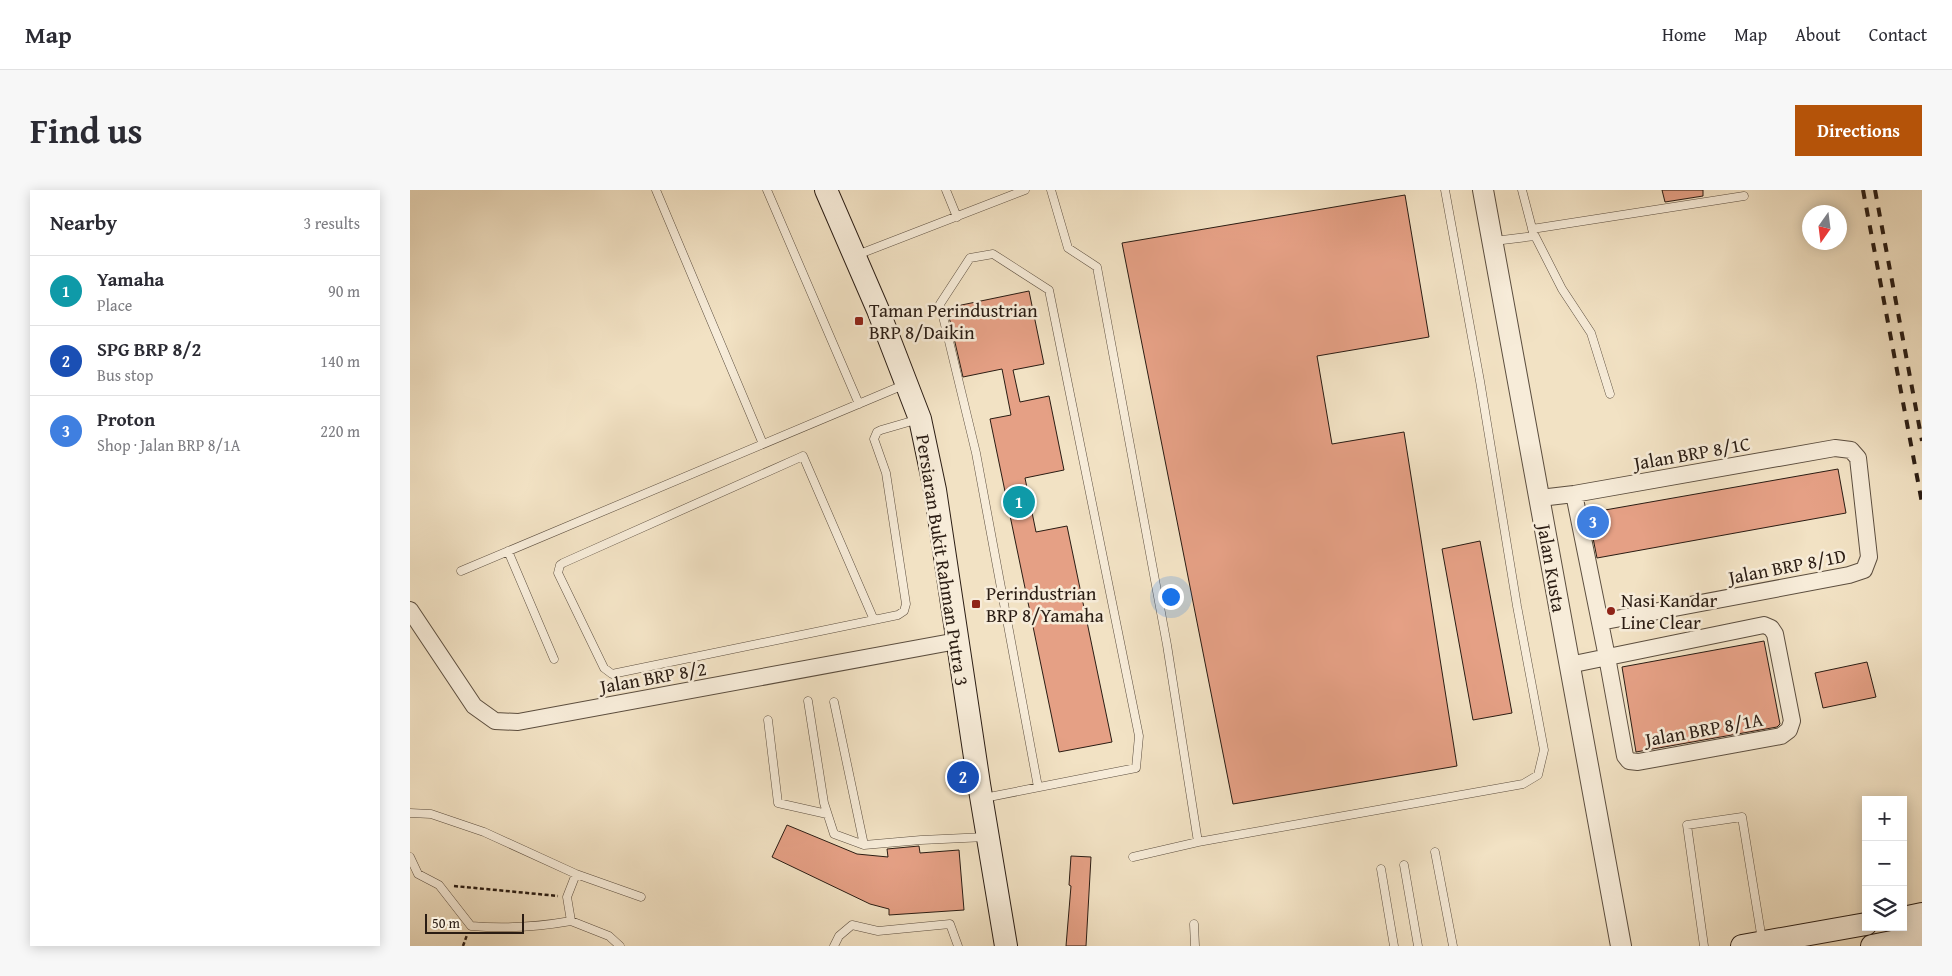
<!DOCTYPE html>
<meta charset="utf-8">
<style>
body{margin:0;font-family:"Gentium Book Plus",serif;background:#f7f7f7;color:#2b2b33}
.controls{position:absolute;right:15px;bottom:15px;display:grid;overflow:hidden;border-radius:0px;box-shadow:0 2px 12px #0003}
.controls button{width:45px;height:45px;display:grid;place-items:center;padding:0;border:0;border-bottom:1px solid #e1e1e2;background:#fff;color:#2b2b33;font:25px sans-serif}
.compass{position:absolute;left:1392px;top:15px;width:45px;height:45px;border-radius:50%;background:#fff;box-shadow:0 2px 12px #0003;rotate:194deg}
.scale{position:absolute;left:15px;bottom:12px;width:99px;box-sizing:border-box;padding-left:5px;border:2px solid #2a1c13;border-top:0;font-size:14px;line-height:18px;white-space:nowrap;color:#2a1c13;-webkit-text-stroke:4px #f7ecd9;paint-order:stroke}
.you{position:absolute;left:760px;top:406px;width:18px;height:18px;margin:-12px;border:4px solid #fff;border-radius:50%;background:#1a73e8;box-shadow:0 0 0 8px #1a73e833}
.badge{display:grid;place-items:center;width:32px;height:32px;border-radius:50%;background:#b45309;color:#fff;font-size:16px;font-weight:700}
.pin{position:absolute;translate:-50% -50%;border:2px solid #fff;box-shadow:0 1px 5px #0006}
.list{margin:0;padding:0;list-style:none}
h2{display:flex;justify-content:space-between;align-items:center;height:65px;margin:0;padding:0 20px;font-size:21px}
h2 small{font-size:16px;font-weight:400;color:#7c7c81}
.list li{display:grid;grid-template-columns:32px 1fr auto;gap:15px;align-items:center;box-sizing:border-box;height:70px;padding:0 20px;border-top:1px solid #e1e1e2}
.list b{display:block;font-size:19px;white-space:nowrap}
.list p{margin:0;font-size:16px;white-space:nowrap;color:#7c7c81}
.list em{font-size:16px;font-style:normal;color:#7c7c81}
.icon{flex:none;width:28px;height:28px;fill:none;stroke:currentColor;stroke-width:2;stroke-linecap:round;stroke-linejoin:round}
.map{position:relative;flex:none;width:1512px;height:756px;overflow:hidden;border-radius:0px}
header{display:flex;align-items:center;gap:30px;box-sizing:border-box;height:70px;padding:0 25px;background:#fff;border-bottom:1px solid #e1e1e2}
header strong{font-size:24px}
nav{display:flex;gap:28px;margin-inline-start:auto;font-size:18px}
.intro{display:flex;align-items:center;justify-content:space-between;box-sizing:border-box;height:120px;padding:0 30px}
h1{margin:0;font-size:35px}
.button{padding:12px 22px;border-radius:0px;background:#b45309;color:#fff;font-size:18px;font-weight:700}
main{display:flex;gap:30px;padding:0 30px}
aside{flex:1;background:#fff;border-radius:0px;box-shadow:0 2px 12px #0003}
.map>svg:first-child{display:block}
.building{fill:#e5a085;stroke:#2a1c13}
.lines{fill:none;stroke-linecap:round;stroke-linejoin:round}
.service-casing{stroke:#5c4e3f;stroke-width:9}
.minor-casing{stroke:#5c4e3f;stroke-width:18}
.tertiary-casing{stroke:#5c4e3f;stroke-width:22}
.secondary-casing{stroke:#2a1c13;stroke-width:24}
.path{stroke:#2a1c13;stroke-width:2.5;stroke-dasharray:4 2.5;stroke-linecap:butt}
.service{stroke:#f7ecd9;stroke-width:8}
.minor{stroke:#f7ecd9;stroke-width:16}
.tertiary{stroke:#f7ecd9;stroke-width:20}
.secondary{stroke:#f7ecd9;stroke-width:22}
.rail{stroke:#2a1c13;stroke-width:4;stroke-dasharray:9 9;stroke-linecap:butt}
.poi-dot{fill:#8f2418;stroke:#f7ecd9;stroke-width:2}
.labels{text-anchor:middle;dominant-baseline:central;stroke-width:5;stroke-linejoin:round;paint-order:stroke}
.poi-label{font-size:19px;fill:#2a1c13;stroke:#f7ecd9;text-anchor:start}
.street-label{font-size:19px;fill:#2a1c13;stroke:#f7ecd9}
</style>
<header>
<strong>Map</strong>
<nav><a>Home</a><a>Map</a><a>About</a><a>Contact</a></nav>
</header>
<div class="intro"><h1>Find us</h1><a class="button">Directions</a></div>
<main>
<aside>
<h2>Nearby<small>3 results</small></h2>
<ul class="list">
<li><span class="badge" style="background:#0f9aa8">1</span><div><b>Yamaha</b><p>Place</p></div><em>90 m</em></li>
<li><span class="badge" style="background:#1a4fb4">2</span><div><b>SPG BRP 8/2</b><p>Bus stop</p></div><em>140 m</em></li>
<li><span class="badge" style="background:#3f7fe0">3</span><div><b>Proton</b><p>Shop · Jalan BRP 8/1A</p></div><em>220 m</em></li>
</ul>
</aside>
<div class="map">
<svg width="1512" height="756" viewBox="0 0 1512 756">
<rect width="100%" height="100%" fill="#f2e2c4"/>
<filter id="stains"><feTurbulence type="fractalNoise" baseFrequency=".004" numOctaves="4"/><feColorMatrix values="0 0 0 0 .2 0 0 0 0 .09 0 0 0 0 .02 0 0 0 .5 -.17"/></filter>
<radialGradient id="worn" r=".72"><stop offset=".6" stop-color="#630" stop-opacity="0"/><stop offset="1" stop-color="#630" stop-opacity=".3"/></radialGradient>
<path class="building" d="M 1252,0 L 1293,0 L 1293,6 L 1255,12 Z
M 995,5 L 1019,147 L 907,166 L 922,254 L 994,242 L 1047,576 L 823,614 L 712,53 Z
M 619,101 L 634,174 L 603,180 L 610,212 L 639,206 L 654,280 L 615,288 L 626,342 L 657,336 L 702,552 L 649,562 L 580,229 L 601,225 L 592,179 L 553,187 L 537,118 Z
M 1428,279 L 1436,323 L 1187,368 L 1178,323 Z
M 1070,351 L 1102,523 L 1063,530 L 1032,359 Z
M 1354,451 L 1370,534 L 1367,537 L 1226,562 L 1212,477 Z
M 1457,472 L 1466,507 L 1413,518 L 1405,483 Z
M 377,635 L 447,664 L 478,667 L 477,659 L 509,656 L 510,663 L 549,660 L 554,720 L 479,725 L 479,719 L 460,714 L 362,667 Z
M 661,666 L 681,667 L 676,756 L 656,756 L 661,696 L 659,695 Z"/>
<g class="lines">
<g class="service-casing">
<path id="service" d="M 246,0 L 353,254
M 357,0 L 449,214
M 536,0 L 547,27
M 641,0 L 658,58 L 687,77 L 757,455 L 788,652
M 1112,0 L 1123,42
M 1122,39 L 1334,6
M 1084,51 L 1125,46 L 1152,99 L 1181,143 L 1200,204
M 447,65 L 615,0
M 98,361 L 144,469
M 51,381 L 496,194
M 464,430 L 393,266 L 153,373 L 150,375 L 148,383 L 194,478 L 202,484 L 488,425 L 494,421 L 496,414 L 476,283 L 464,249 L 467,242 L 471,240 L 509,229
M 398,511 L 414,613 L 424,644 L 454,655 L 511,650 L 576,647
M 424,512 L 454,655
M 358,530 L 368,613 L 417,624
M 574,608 L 726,578 L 729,546 L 639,100 L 583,64 L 560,68 L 530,114 L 566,263 L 628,597
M 0,623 L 21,624 L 74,642 L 166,684 L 231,707
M 1025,662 L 1043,756
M 0,667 L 8,684 L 29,695 L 61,736 C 95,739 127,737 161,731
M 723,667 L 788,652 L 1113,594 L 1128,585 L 1134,560 L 1107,416 L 1070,191 L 1035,0
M 994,675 L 1008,756
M 971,679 L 984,756
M 166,684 L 157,707 L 161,731 L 199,746 L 210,756
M 784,734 L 785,756
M 424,756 L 429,746 L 442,735 L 468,741 L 540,734 L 548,756
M 1294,756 L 1277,635 L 1332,627 L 1352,750"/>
</g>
<g class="minor-casing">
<path id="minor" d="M 1130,308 L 1164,304 L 1425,258 L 1441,260 L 1448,268 L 1459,367 L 1454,380 L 1439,385 L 1190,432
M 0,420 L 64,516 L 85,531 L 108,532 L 547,451
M 1159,475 L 1354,435 L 1361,438 L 1365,444 L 1382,531 L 1379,540 L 1371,546 L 1228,572 L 1219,571 L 1215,566 L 1197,467 L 1164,304"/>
</g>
<g class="tertiary-casing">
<path id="tertiary" d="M 1073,0 L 1211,756"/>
</g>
<g class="secondary-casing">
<path id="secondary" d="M 416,0 L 468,120 L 510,229 L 525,300 L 569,594 L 596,756
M 1493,728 L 1512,724
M 1332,756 L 1456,734
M 1462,756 L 1512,746"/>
</g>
<path class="path" d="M 44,696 L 148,706
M 53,756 L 57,745"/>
<use href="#service" class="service"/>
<use href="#minor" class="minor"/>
<use href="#tertiary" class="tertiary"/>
<use href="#secondary" class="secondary"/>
<path class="rail" d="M 1453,0 L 1512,313
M 1465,0 L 1512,251"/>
</g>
<g class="poi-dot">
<rect x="444" y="126" width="10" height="10" rx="2.5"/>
<rect x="561" y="409" width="10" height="10" rx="2.5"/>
<circle cx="1201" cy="421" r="5"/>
</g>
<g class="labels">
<g class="poi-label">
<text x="459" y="120">Taman Perindustrian<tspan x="459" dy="22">BRP 8/Daikin</tspan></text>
<text x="576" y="403">Perindustrian<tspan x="576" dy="22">BRP 8/Yamaha</tspan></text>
<text x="1211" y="410">Nasi Kandar<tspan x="1211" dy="22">Line Clear</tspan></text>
</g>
<g class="street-label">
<text transform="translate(1282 263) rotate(-10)">Jalan BRP 8/1C</text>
<text transform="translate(533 370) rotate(81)">Persiaran Bukit Rahman Putra 3</text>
<text transform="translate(1377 376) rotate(-11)">Jalan BRP 8/1D</text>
<text transform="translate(1142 378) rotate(80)">Jalan Kusta</text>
<text transform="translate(243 487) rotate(-10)">Jalan BRP 8/2</text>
<text transform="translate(1294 539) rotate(-10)">Jalan BRP 8/1A</text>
</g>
</g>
<rect width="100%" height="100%" filter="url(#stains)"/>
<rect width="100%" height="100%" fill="url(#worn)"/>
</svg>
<div class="controls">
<button>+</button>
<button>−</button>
<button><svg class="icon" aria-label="layers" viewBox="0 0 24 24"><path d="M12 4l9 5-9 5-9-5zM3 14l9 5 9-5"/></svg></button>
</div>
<svg class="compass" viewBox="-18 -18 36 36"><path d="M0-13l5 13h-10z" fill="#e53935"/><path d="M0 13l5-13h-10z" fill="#7c7c81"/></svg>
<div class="scale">50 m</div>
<div class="you"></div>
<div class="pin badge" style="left:609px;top:312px;background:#0f9aa8">1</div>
<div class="pin badge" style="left:553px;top:587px;background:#1a4fb4">2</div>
<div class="pin badge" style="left:1183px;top:332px;background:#3f7fe0">3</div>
</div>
</main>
